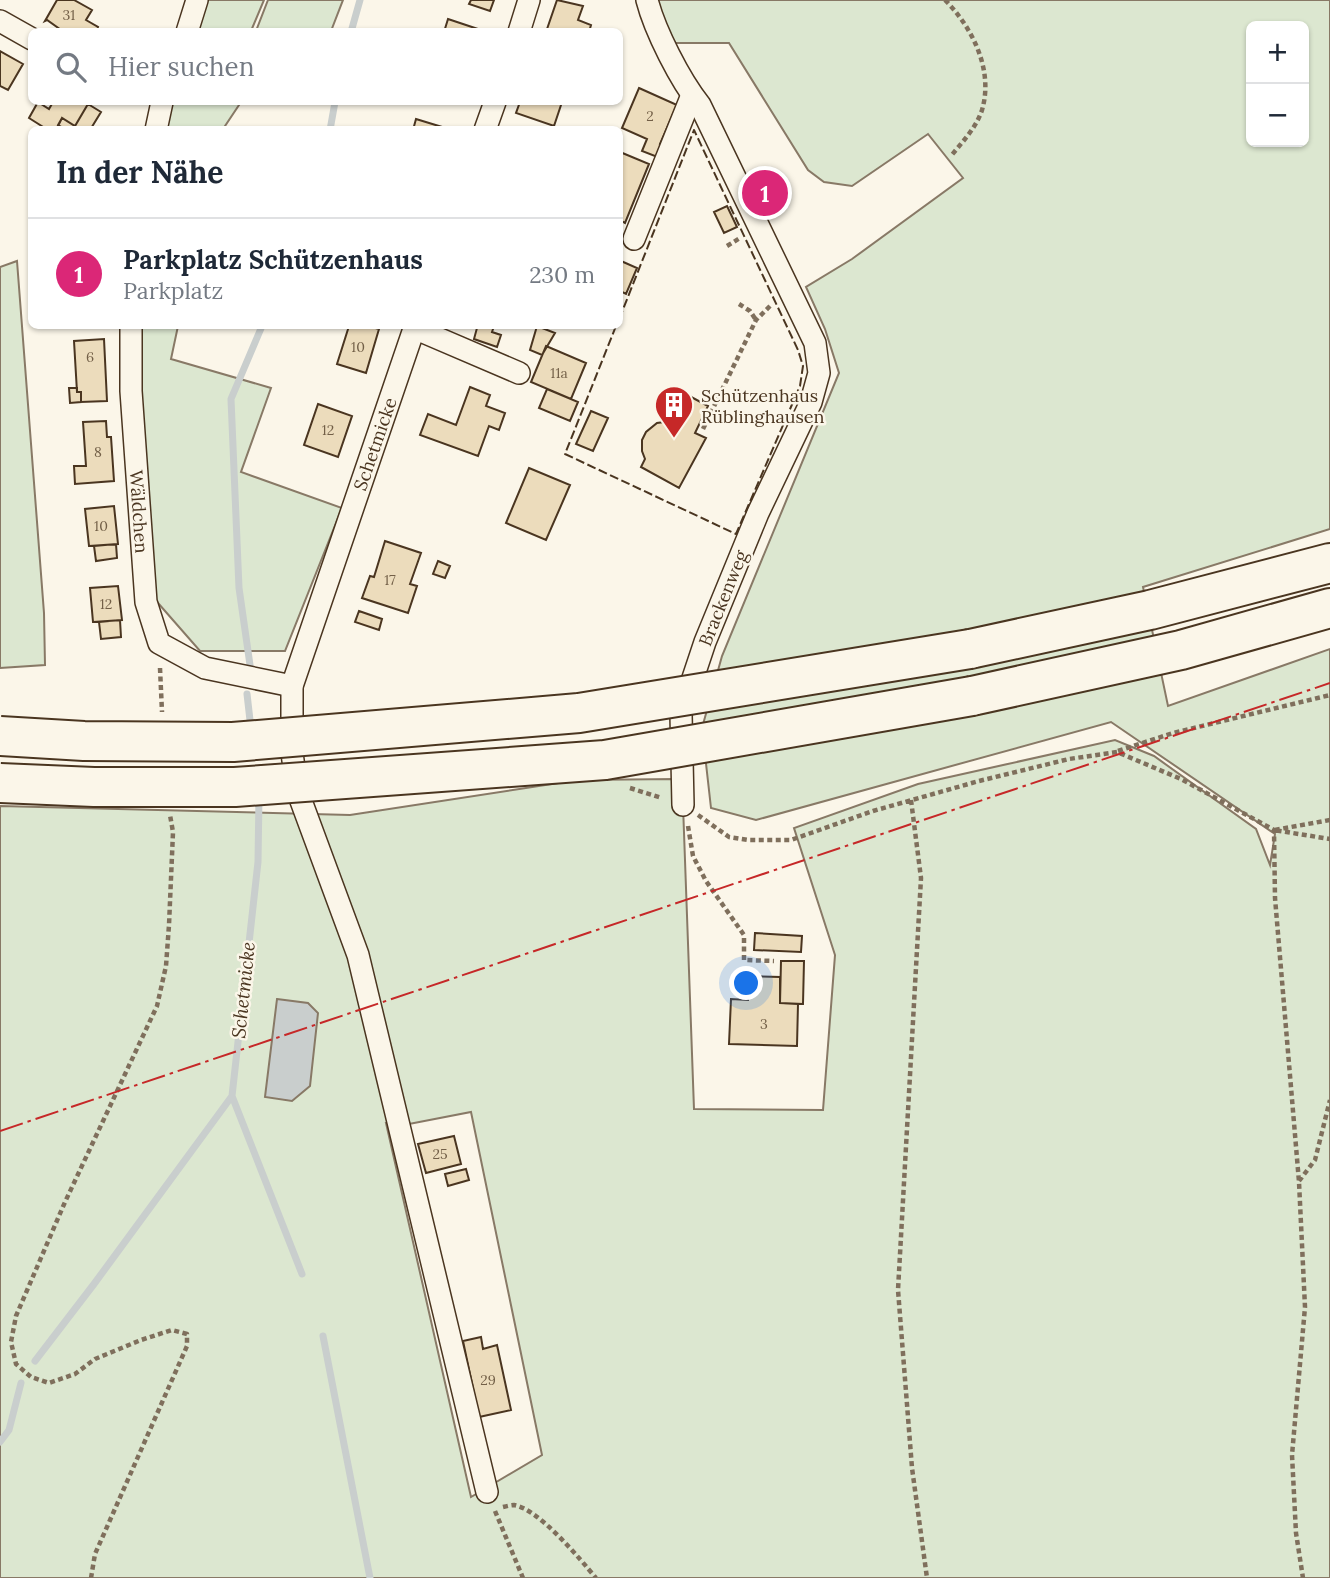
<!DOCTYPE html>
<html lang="de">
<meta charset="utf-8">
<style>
body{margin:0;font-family:Lora,serif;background:#f6f6f7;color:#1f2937}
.controls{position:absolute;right:21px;top:21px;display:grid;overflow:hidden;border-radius:10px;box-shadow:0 2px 5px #0004}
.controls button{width:63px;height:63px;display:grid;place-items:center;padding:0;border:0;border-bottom:2px solid #e0e1e3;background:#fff;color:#1f2937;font:35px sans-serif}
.you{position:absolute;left:747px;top:984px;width:24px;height:24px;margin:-18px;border:5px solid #fff;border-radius:50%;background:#1a73e8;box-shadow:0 0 0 10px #1a73e833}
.badge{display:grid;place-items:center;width:46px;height:46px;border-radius:50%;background:#db2777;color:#fff;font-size:23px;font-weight:700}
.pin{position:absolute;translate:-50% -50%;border:4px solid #fff;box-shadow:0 2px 7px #0006}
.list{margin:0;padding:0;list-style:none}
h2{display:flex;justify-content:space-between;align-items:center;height:91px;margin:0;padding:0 28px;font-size:30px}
h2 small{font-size:23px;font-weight:400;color:#747a83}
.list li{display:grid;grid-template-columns:46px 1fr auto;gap:21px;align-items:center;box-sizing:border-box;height:112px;padding:0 28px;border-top:2px solid #e0e1e3}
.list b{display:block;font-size:26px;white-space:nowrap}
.list p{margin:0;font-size:23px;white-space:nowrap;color:#747a83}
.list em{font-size:23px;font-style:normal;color:#747a83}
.icon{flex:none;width:38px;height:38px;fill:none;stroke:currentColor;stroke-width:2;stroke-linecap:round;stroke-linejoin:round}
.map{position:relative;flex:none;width:1330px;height:1578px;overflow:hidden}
.search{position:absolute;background:#fff;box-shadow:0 2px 5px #0004;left:28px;top:28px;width:595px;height:77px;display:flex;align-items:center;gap:18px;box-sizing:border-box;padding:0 24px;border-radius:10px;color:#747a83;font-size:26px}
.panel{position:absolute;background:#fff;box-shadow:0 2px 5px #0004;left:28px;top:126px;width:595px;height:203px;border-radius:10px}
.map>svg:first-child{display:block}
.green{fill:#dce7d0;stroke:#887966;stroke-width:2;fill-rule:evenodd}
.water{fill:#c9cecd;stroke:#887966;stroke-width:2}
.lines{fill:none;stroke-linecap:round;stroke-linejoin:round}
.stream{stroke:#c9cecd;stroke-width:7}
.building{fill:#ecdcbc;stroke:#4a3520;stroke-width:2}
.street-casing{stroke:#4a3520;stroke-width:24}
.highway-casing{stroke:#4a3520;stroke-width:42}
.path{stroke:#7f6f5c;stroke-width:4.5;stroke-dasharray:5 3.5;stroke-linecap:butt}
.street{stroke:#fbf6e9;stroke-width:21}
.highway{stroke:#fbf6e9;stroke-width:38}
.highway-bridge-casing{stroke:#4a3520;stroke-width:42;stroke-linecap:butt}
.highway-bridge{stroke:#fbf6e9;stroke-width:38}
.fence{stroke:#4a3520;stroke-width:2;stroke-dasharray:9 3.5;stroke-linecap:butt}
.power{stroke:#c62828;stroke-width:2;stroke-dasharray:24 5 3.5 5;stroke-linecap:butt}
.labels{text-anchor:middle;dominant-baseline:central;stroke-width:5;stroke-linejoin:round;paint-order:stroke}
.number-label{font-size:14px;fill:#725f47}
.poi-label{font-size:18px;fill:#4a3520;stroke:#fbf6e9;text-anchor:start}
.street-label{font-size:18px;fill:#4a3520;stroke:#fbf6e9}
.water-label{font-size:19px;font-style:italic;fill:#4a3520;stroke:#fbf6e9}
</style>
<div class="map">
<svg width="1330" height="1578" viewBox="0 0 1330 1578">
<rect width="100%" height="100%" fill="#fbf6e9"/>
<path class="green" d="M 198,0 L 264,0 L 251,31 L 190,32 Z
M 268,0 L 343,0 L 331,31 L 256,31 Z
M 653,0 L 1330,0 L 1330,529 L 1143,587 L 1168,706 L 1330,649 L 1330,1578 L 0,1578 L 0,806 L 350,815 L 578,780 L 676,779 L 683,805 L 694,1109 L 823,1110 L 835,955 L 794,828 L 918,784 L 1115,740 L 1154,756 L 1256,829 L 1270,865 L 1275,834 L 1111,722 L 756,820 L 711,808 L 702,728 L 722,656 L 839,373 L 825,329 L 806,287 L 852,259 L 963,178 L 928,134 L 852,186 L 824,182 L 808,170 L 729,43 L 675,43 ZM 1251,26 L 1304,26 L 1304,142 L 1251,142 ZM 471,1112 L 542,1455 L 471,1497 L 386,1123 L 409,1124 Z
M 172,102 L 241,102 L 223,129 L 165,130 Z
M 17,261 L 44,613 L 45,665 L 0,668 L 0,267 Z
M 130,326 L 178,326 L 171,359 L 271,388 L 241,472 L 342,508 L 285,651 L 200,651 L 151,595 Z"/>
<path class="water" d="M 277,999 L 308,1003 L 318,1013 L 310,1086 L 292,1101 L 265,1097 Z"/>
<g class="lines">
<path class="stream" d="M 351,32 L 360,0
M 330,130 L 335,102
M 250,665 L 239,588 L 231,399 L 262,326
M 247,694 L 251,729
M 259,796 L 258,862 L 232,1096 L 302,1274
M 323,1336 L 370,1578
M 35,1361 L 94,1284 L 232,1096
M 0,1442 L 9,1430 L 21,1383"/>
</g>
<path class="building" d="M 57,0 L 74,0 L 92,10 L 86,20 L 98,27 L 96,32 L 64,32 L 47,20 L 45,21 Z
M 471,0 L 494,0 L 490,11 L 469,4 Z
M 557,0 L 583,6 L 578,20 L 591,25 L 589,32 L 546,32 Z
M 448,19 L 481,30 L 481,32 L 444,32 Z
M 0,51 L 23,64 L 8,90 L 0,86 Z
M 639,88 L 677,105 L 660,144 L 665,146 L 660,158 L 642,151 L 647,139 L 622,128 Z
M 38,102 L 49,109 L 53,102 L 83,102 L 88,104 L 75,126 L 62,118 L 56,130 L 48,130 L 29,118 Z
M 520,102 L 562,102 L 554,126 L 516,113 Z
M 88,104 L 101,112 L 90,130 L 67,130 L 58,125 L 62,118 L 75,126 Z
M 416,119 L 452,130 L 413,130 Z
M 620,152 L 649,164 L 625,223 L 620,220 Z
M 727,206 L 737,227 L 724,233 L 714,212 Z
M 621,261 L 637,268 L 626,294 L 620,291 Z
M 349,326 L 368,326 L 379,329 L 366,373 L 337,364 Z
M 471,326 L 494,326 L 492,332 L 501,335 L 497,347 L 474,339 L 477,328 Z
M 537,326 L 555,333 L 542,355 L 530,350 Z
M 104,339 L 107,401 L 81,402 L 81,392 L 77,392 L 74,341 Z
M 546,346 L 586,363 L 571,399 L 531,382 Z
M 470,387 L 490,395 L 486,406 L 505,413 L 499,430 L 489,426 L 478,456 L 420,435 L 428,414 L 456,425 Z
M 69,388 L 77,388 L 77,392 L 81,392 L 81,402 L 70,403 Z
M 547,389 L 578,402 L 570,421 L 539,408 Z
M 680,391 L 708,406 L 695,433 L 706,438 L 679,488 L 641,467 L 645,459 L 642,451 L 642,440 L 646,432 L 657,423 L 664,422 Z
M 318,404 L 352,416 L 338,457 L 304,445 Z
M 591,411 L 608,418 L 593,451 L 576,444 Z
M 106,421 L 107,437 L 111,437 L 114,481 L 75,484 L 74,466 L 86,466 L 83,422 Z
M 529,468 L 570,485 L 546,540 L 506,523 Z
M 114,506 L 118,544 L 89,546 L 85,509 Z
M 385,541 L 421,553 L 410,584 L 417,586 L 408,613 L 362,598 L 370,576 L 374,577 Z
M 116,544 L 117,558 L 96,561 L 94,546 Z
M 438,561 L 450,566 L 445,578 L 433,574 Z
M 118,586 L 122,620 L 93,622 L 90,588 Z
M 359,611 L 382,619 L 379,630 L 355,622 Z
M 120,620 L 121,637 L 101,639 L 99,622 Z
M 755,933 L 802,936 L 801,952 L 754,950 Z
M 781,961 L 804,961 L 803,1004 L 780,1003 Z
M 749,976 L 780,977 L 780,1003 L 798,1004 L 797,1046 L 729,1044 L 731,999 L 748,1000 Z
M 454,1136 L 461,1164 L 426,1173 L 418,1144 Z
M 466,1169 L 469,1180 L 448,1186 L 445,1174 Z
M 481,1337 L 483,1349 L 497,1345 L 511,1410 L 479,1417 L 463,1341 Z"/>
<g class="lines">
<g class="street-casing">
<g id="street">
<path d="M 647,0 C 655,31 680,80 700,105 L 815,343 L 819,373 L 811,402 L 758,513 L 705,642 L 681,714 L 683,805"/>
<path d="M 0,21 L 32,39"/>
<path d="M 187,32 L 197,0"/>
<path d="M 519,32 L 529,0"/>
<path d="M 156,130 L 162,102"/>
<path d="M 485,130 L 495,102"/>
<path d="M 634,239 L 692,95"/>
<path id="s1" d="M 131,326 L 131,391 L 146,602 L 159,643 L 205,668 L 292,686"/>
<path d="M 415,326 L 292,686 L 292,753 L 297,790 L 358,955 L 487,1492"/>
<path d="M 414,328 L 519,373"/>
</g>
</g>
<g class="highway-casing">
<path id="highway" d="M 970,649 L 1150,610 L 1330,563
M 972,696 L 1181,650 L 1330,608"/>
</g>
<path class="path" d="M 945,0 C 972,27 994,70 982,110 C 976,128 963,141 951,156
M 727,246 L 740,238
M 739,304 L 750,311 L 756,320
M 703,429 L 756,320 L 772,304
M 160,668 L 162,712
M 1118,751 L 1173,733 L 1330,695
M 630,788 L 662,798
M 911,800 L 921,878 L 898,1290 L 912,1468 L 927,1578
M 698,815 L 729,837 L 748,840 L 791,840 L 873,811 L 979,781 L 1069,759 L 1117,752 L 1181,779 L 1274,830 L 1275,898 L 1299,1182 L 1305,1307 L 1292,1455 L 1296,1533 L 1303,1578
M 1330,820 L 1274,830 L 1330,839
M 688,826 L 693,856 L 706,881 L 744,935 L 744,960 L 774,961
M 1299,1181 L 1315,1160 L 1330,1100
M 503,1507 C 507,1506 511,1505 514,1505 C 539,1509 580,1559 596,1578
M 495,1511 L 523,1578
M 91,1578 L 95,1554 L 187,1346 L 187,1334 L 172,1330 L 141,1340 L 95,1359 L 75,1374 L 49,1383 L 31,1377 L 16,1364 L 11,1342 L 16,1316 L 65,1202 L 157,1006 L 166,966 L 169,925 L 173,832 L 170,815"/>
<use href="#street" class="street"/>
<use href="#highway" class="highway"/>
<g class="highway-bridge-casing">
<path id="highway-bridge" d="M 0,736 L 84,741 L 233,742 L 579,713 L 970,649
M 0,783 L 94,787 L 235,787 L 605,760 L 972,696"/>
</g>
<use href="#highway-bridge" class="highway-bridge"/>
<path class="fence" d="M 616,326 L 565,454 L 736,534 L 800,386 L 803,366 L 798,350 L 694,130 L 620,317"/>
<path class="power" d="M 0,1131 L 1330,683"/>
</g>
<defs>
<g id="building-pin" transform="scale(2.0125)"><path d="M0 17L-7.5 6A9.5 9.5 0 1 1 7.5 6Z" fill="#c62828" stroke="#fbf6e9"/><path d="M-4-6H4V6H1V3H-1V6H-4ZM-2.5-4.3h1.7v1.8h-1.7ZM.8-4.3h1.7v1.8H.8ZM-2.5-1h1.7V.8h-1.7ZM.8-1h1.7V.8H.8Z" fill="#fff"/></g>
</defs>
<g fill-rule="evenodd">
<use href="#building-pin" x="674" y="405"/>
</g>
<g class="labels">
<g class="number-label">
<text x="69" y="15">31</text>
<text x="650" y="116">2</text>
<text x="358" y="347">10</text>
<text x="90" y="357">6</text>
<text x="559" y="373">11a</text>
<text x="328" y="430">12</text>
<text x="98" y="452">8</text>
<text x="101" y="526">10</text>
<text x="390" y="580">17</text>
<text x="106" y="604">12</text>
<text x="764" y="1024">3</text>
<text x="440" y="1154">25</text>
<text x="488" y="1380">29</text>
</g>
<g class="poi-label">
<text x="701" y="395">Schützenhaus<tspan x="701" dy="21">Rüblinghausen</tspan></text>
</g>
<g class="street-label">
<text transform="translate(375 444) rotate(-71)">Schetmicke</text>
<text stroke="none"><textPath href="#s1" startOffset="186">Wäldchen</textPath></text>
<text transform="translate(723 598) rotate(-68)">Brackenweg</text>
</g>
<g class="water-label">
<text transform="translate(243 990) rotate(-84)">Schetmicke</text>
</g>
</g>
</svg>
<div class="controls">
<button>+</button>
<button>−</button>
</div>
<div class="you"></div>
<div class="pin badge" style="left:765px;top:193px">1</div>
<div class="search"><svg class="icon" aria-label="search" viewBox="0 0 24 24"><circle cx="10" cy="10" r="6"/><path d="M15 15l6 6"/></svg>Hier suchen</div>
<section class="panel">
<h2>In der Nähe<small></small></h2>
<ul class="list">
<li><span class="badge">1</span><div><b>Parkplatz Schützenhaus</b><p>Parkplatz</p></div><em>230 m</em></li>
</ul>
</section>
</div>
